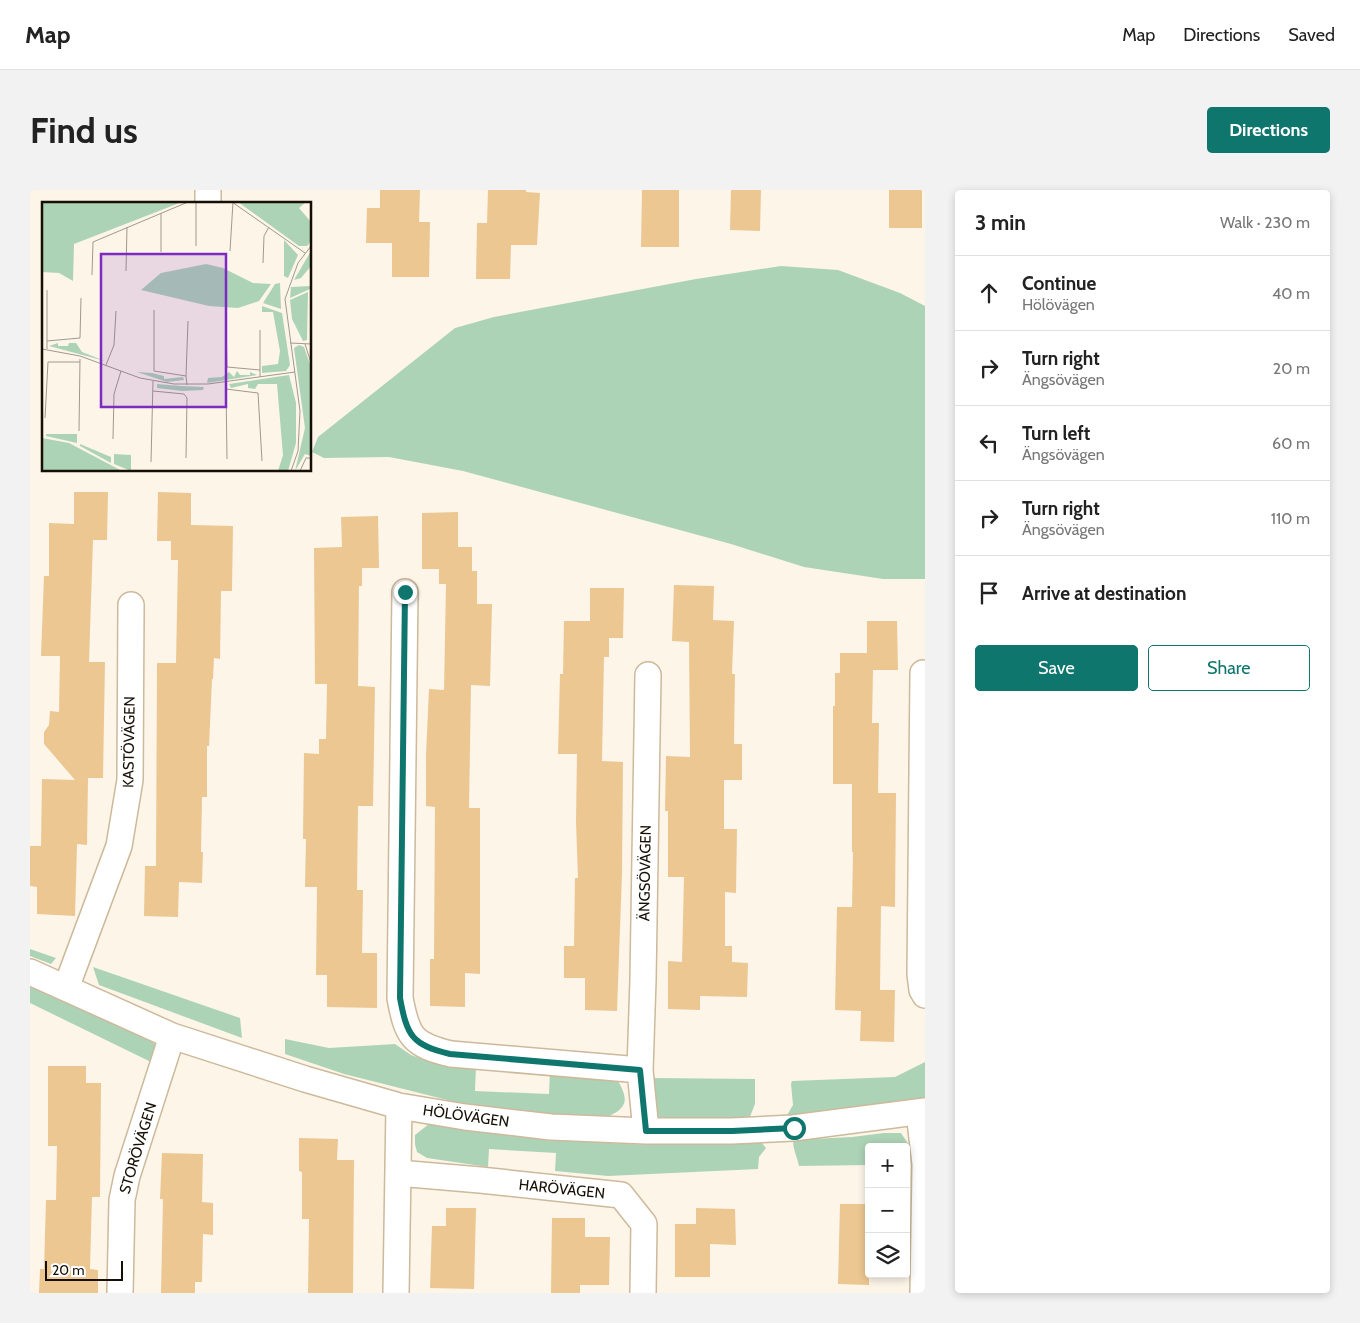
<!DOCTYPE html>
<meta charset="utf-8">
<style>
body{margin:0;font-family:Cabin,sans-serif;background:#f2f2f2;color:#222}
.controls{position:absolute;right:15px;bottom:15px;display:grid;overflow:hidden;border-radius:5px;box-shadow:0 2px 8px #0003}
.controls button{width:45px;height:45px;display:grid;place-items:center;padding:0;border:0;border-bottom:1px solid #e0e0e0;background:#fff;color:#222;font:25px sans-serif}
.scale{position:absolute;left:15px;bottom:12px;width:78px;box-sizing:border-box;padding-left:5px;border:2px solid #160f05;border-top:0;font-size:14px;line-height:18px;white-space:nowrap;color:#160f05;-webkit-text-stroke:4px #fff;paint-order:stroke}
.stop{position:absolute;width:15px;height:15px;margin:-11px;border:4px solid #0f766e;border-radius:50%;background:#fff}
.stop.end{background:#0f766e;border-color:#fff;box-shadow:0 1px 5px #0008}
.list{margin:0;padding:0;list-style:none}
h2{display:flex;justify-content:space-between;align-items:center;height:65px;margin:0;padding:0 20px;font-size:21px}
h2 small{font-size:16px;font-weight:400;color:#767676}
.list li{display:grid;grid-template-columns:32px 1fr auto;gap:15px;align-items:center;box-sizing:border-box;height:75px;padding:0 20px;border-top:1px solid #e0e0e0}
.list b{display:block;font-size:19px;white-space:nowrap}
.list p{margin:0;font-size:16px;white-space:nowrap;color:#767676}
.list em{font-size:16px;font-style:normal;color:#767676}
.actions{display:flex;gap:10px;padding:15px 20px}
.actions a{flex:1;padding:11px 0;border:1px solid #0f766e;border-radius:5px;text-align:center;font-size:18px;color:#0f766e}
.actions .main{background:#0f766e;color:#fff}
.icon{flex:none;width:28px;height:28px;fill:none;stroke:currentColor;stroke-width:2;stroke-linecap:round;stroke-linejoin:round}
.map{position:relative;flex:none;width:895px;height:1103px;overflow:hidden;border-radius:5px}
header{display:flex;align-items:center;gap:30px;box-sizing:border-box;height:70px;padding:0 25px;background:#fff;border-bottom:1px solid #e0e0e0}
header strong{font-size:24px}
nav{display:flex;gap:28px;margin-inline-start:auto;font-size:18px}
.intro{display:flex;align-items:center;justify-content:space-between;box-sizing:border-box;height:120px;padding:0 30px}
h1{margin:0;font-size:35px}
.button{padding:12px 22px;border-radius:5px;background:#0f766e;color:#fff;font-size:18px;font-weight:700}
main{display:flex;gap:30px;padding:0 30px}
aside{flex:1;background:#fff;border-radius:5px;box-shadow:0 2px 8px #0003}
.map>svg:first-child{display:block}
.green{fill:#add3b7}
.building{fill:#ecc792}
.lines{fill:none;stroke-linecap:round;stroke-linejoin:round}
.street-casing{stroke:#cdb99b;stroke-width:28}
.street{stroke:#fff;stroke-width:25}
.route{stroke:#0f766e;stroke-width:6}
.labels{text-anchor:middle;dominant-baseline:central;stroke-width:4.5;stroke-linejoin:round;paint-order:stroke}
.street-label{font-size:15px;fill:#160f05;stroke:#fff}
.inset-road{fill:none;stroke:#a1998d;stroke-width:1}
.view{fill:#7b2cbf;fill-opacity:0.15;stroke:#7b2cbf;stroke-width:2.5}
.inset-edge{fill:none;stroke:#160f05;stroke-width:2.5}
</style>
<header>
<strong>Map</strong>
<nav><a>Map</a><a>Directions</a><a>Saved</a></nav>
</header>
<div class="intro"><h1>Find us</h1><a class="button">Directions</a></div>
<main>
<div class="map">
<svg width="895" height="1103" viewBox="0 0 895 1103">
<rect width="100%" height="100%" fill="#fdf5e8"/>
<path class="green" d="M 751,76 L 808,80 L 870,103 L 895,116 L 895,389 L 853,389 L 774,377 L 701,354 L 433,281 L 359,267 L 294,268 L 282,262 L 288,247 L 425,138 L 464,127 L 666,89 Z
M 0,759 L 26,768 L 21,774 L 0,766 Z
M 63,777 L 210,828 L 212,848 L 69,795 Z
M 0,796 L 118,848 L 128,857 L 123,873 L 0,813 Z
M 255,849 L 299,858 L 365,854 L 381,865 L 400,872 L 446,877 L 445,901 L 519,904 L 520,880 L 585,886 C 596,904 602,916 579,926 L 473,924 L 314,884 L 255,864 Z
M 895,872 L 895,909 L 782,926 L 756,927 L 763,915 L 761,894 L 762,891 L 865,887 Z
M 624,888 L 725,889 L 725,914 L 719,929 L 629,930 L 625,926 L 618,892 Z
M 399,934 C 481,945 564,955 647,955 C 675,955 703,953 731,952 L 736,958 L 729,967 L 728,979 L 578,986 L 525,981 L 526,963 L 459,959 L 458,977 L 397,968 L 387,962 L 385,954 L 385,945 Z
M 854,943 L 871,943 L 879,955 L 880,975 L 876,975 L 876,957 L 839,957 L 839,975 L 769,976 C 767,966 763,960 763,950 L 822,947 Z"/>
<path class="building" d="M 350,0 L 390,0 L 389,32 L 400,32 L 399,87 L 362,87 L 362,53 L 336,53 L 337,18 L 350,18 Z
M 458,0 L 496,0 L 496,2 L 510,3 L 507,55 L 481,55 L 480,89 L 446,89 L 447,33 L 457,33 Z
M 612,0 L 649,0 L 649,57 L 611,57 Z
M 701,0 L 731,0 L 730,41 L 700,40 Z
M 859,0 L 892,0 L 892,38 L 859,38 Z
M 44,302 L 78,302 L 77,350 L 63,350 L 59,472 L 75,472 L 73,588 L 58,588 L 57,655 L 47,654 L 45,726 L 7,724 L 7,697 L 0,696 L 0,656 L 11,656 L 12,589 L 45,590 L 14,554 L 14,542 L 19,535 L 20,521 L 29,522 L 30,466 L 11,466 L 14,386 L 19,386 L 19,333 L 44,334 Z
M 128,302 L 161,303 L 161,335 L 203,336 L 202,401 L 191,401 L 190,469 L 184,468 L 183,489 L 182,489 L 179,556 L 177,556 L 177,607 L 172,607 L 171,662 L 173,662 L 172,693 L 149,692 L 148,727 L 114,726 L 115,676 L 126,676 L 127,473 L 146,473 L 148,370 L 141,370 L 141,351 L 127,351 Z
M 428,322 L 428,357 L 442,357 L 442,381 L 447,381 L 447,414 L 462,414 L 460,496 L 441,495 L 439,618 L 450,618 L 450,784 L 435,783 L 435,817 L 400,816 L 400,769 L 404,769 L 405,617 L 396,616 L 396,565 L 399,499 L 414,500 L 416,394 L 409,394 L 409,379 L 392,379 L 392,323 Z
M 348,326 L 349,378 L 332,378 L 332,396 L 329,396 L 328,496 L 345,497 L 343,616 L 328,616 L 327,700 L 333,700 L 332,763 L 347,763 L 347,818 L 297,817 L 297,785 L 286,785 L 287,697 L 275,697 L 276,649 L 273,649 L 274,563 L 289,564 L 289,549 L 296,549 L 297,494 L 285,494 L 284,358 L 312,357 L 311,327 Z
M 644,395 L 684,396 L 683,430 L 704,431 L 702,484 L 705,484 L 704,554 L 712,554 L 712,590 L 694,590 L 694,639 L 707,639 L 706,703 L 695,702 L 695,756 L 702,756 L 702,772 L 718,773 L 717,807 L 670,806 L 670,820 L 638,819 L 638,771 L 652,772 L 654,687 L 638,687 L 638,621 L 635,621 L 636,566 L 660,567 L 659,452 L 642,451 Z
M 560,398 L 594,398 L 593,448 L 579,448 L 579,467 L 574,467 L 572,571 L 593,572 L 592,683 L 587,821 L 555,820 L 555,788 L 534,788 L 534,756 L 544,756 L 545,688 L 548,688 L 546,632 L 547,564 L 528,564 L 530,484 L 533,484 L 534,431 L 560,431 Z
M 837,431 L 867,431 L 868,480 L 843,480 L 842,533 L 849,533 L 848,603 L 866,603 L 865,717 L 851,716 L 850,800 L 865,800 L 864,852 L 830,851 L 831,821 L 805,820 L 807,717 L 822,717 L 823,662 L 822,662 L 822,594 L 803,594 L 803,516 L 805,516 L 805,483 L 810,483 L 810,463 L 837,463 Z
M 18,876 L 56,876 L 56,893 L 71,893 L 70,1007 L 62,1007 L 60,1079 L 68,1080 L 68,1103 L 9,1103 L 10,1079 L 14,1079 L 16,1010 L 26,1010 L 27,956 L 18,956 Z
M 269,948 L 308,949 L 307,970 L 324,970 L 323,1103 L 278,1103 L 279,1029 L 272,1029 L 272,982 L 269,981 Z
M 132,963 L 173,964 L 172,1012 L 183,1013 L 183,1045 L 173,1044 L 172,1092 L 165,1092 L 165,1103 L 131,1103 L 133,1009 L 130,1009 Z
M 810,1014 L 839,1014 L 839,1095 L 808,1094 Z
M 416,1018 L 446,1018 L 444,1099 L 400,1098 L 402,1036 L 416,1036 Z
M 666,1018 L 705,1019 L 706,1055 L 680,1054 L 680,1087 L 645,1087 L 645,1034 L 666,1034 Z
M 522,1028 L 555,1028 L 555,1047 L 580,1047 L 579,1095 L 550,1095 L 550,1103 L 521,1103 Z"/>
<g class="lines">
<g class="street-casing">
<path id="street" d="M 178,14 L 178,0
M 375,402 L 370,808 C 377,846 382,855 421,864 L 610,880 L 616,941
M 893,483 L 890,784 L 892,800 L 895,805
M 0,782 L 142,846 L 275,889 L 369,916 L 435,927 L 521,937 L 616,941 L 702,941 L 763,938 L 895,921
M 36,798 L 89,656 L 100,590 L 101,415
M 610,880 L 613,790 L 618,485
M 889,922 L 895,974
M 368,983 L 450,990 L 591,1005 L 614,1034 L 613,1103
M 90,1103 L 92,1010 L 97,986 L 142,846
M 366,1103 L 369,916
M 893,1103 L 895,977"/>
</g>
<use href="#street" class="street"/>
</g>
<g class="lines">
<path class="route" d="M 375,402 L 370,808 C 377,846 382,855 420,864 L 610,880 L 616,941 L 702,941 L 764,938"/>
</g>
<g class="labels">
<g class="street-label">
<text transform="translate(99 552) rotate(-89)">KASTÖVÄGEN</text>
<text transform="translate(615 683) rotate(-89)">ÄNGSÖVÄGEN</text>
<text transform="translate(436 926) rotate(8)">HÖLÖVÄGEN</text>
<text transform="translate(108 958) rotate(-73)">STORÖVÄGEN</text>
<text transform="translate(532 999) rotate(6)">HARÖVÄGEN</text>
</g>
</g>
<g transform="translate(12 12)">
<rect width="269" height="269" fill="#fdf5e8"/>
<path d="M 0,0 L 140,0 L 32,42 L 31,79 L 17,71 L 0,70 ZM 196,0 L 264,0 L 257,6 L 269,20 L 269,39 L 265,44 L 257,44 ZM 242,38 L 256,53 L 246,76 L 242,74 ZM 269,49 L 269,64 L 259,76 L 252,78 ZM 164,62 L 181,66 L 211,81 L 229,82 L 217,99 L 196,106 L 167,104 L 99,88 L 119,71 ZM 238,81 L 239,107 L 221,101 L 233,82 ZM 268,84 L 268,87 L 248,96 L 249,85 ZM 266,90 L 265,138 L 261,139 L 250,117 L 248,98 ZM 220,104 L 240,111 L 248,163 L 244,169 L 220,171 L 220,164 L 236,162 L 238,149 L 231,110 L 220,110 ZM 16,141 L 16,144 L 26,144 L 27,141 L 34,141 L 40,150 L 63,159 L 7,144 ZM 257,143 L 262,145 L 269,165 L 269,254 L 263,252 L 253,269 L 263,226 L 252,146 ZM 195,169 L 198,173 L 208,173 L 208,170 L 215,173 L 165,181 L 166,176 L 180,175 L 187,170 L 192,175 ZM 95,170 L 110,171 L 122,174 L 122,177 L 141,175 L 142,178 L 125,180 ZM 247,173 L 254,201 L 254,241 L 246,269 L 236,269 L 241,253 L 235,182 L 216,182 L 213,187 L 206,186 L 206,182 L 189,186 L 187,182 ZM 115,182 L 139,184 L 162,185 L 161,188 L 140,189 L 115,186 ZM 4,232 L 35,232 L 35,241 L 4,234 ZM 0,236 L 27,241 L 80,269 L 0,269 ZM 38,242 L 69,255 L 69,261 L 38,244 ZM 72,252 L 89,253 L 89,269 L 72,262 Z" fill="#add3b7"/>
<path class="inset-road" d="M 190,0 L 263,51M 119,11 L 119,50M 154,44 L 154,0M 188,49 L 191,0M 221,61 L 222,34 L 227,25M 84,69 L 85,25M 50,73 L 51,40 L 146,0M 112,108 L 112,169 L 144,174 L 145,183M 184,119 L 185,165 L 218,168 L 218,175M 5,139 L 5,88M 248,141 L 269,142M 263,142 L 269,161M 0,147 L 38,154 L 98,176 L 132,182 L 166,182 L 253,170M 5,147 L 5,139 L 38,136 L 39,96M 64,163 L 72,143 L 74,109M 218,168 L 218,128M 144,174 L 146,119M 184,186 L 185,257M 184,187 L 216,191 L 220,259M 111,189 L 142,192 L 145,196 L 144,256M 3,216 L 6,160 L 38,160M 37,229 L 38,157M 71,237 L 72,192 L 79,169M 109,260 L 111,179M 249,269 L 256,249 L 258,209 L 243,97 L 256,61 L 269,44M 258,269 L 264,256 L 269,256"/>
<path class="view" d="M 59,52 L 184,52 L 184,205 L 59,205 Z"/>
<rect width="269" height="269" class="inset-edge"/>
</g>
</svg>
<div class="controls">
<button>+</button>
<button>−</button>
<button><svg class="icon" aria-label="layers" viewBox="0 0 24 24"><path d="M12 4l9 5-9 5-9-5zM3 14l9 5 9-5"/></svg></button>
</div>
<div class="scale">20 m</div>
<div class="stop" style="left:764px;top:938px"></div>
<div class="stop end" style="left:375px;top:402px"></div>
</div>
<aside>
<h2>3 min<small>Walk · 230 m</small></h2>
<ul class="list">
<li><svg class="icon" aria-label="ahead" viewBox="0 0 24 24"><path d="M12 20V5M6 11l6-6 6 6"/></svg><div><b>Continue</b><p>Hölövägen</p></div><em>40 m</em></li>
<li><svg class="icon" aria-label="right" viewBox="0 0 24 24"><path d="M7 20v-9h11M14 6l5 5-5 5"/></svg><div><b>Turn right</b><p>Ängsövägen</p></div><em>20 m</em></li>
<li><svg class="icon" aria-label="left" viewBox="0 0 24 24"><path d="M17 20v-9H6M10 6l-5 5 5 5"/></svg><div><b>Turn left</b><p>Ängsövägen</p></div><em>60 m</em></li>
<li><svg class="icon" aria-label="right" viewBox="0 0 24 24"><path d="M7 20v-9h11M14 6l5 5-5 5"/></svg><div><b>Turn right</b><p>Ängsövägen</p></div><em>110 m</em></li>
<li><svg class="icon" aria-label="arrive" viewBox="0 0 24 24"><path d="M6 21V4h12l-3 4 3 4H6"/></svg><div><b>Arrive at destination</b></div></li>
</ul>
<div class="actions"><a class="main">Save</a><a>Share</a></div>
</aside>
</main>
